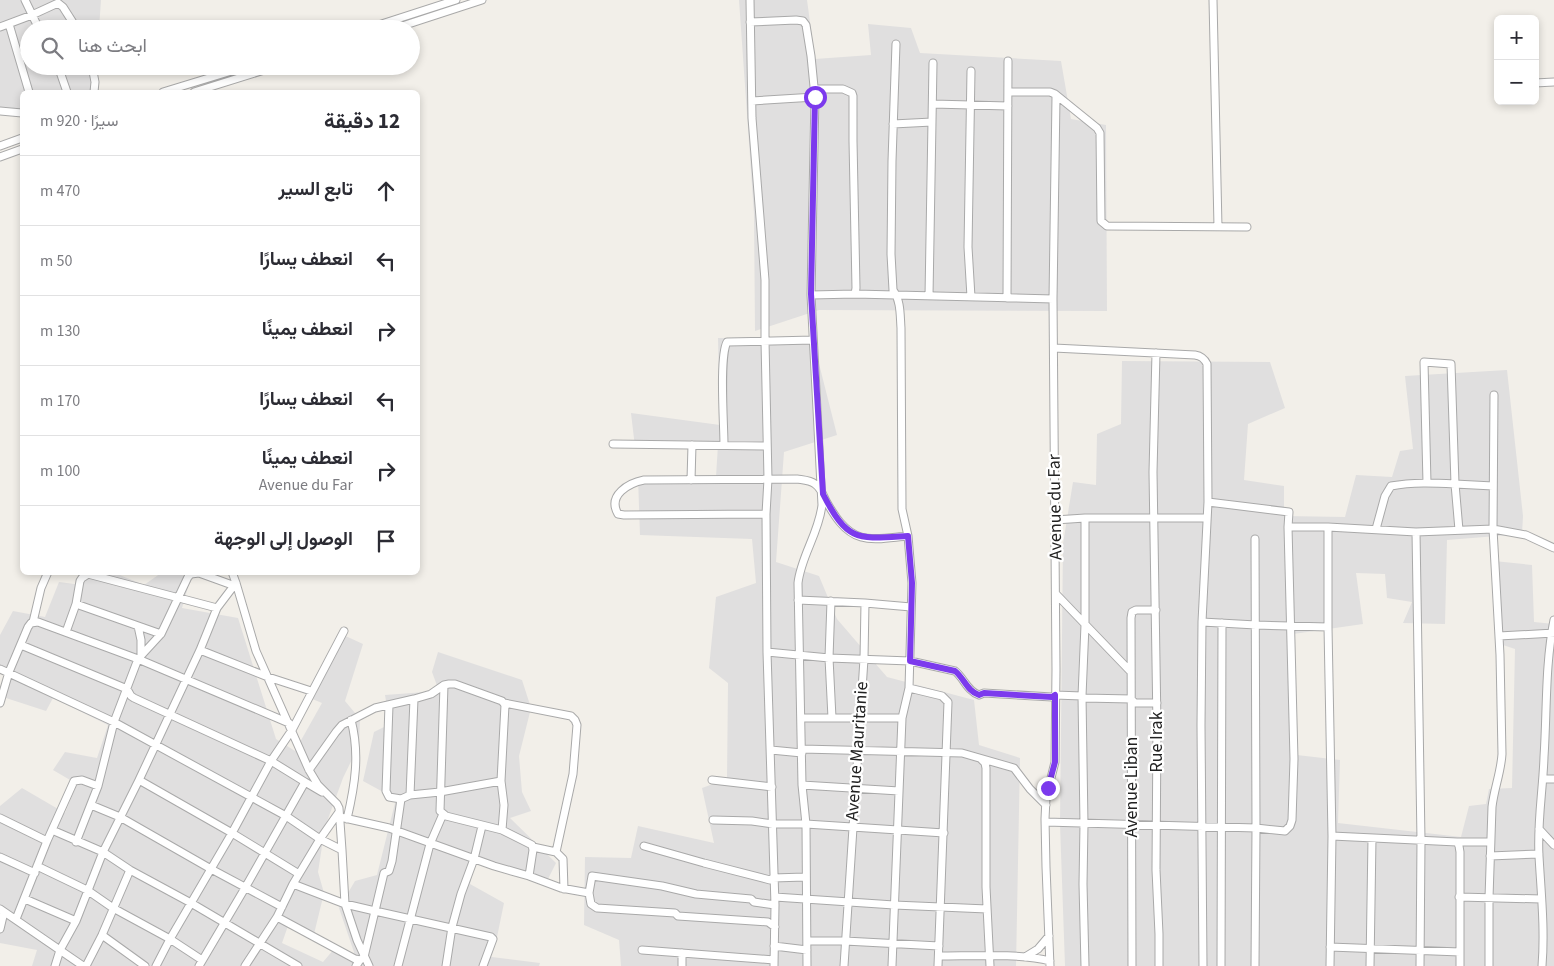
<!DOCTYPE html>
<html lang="ar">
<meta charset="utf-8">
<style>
body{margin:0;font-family:"Source Sans 3",Vazirmatn,sans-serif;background:#f7f7f7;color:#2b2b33;direction:rtl}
.controls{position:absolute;right:15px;top:15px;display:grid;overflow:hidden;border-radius:8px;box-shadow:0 2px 8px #0003}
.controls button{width:45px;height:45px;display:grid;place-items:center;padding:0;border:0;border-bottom:1px solid #e1e1e2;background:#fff;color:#2b2b33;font:25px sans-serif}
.stop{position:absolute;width:15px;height:15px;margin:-11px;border:4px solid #7c3aed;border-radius:50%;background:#fff}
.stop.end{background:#7c3aed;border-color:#fff;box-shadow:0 1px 5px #0008}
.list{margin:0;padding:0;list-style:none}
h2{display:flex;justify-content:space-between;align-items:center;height:65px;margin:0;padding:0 20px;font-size:21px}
h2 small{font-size:16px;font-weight:400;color:#7c7c81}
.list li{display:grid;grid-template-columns:32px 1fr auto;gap:15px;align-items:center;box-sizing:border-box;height:70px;padding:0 20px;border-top:1px solid #e1e1e2}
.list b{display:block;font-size:19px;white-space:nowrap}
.list p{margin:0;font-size:16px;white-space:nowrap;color:#7c7c81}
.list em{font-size:16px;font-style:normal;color:#7c7c81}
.icon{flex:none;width:28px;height:28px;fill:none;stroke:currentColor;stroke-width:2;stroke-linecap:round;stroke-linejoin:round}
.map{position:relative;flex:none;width:1554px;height:966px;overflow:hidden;direction:ltr}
.search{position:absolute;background:#fff;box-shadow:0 2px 8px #0003;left:20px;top:20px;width:400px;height:55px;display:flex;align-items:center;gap:12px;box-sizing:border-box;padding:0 18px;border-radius:28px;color:#7c7c81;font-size:19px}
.panel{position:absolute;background:#fff;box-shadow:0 2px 8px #0003;left:20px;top:90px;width:400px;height:485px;border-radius:8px;direction:rtl}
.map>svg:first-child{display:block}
.residential{fill:#e0dfdf}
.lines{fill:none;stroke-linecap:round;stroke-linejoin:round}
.minor-casing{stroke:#a9a9a9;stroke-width:9}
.minor{stroke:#fff;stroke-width:7}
.route{stroke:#7c3aed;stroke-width:6}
.labels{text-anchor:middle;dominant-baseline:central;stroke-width:4.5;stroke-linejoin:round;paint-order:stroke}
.street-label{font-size:18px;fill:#222;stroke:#fff}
</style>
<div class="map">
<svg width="1554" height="966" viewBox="0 0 1554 966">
<rect width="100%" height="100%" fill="#f2efe9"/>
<path class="residential" d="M 0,0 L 101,0 L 99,29 L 29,29 L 29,66 L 95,66 L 93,92 L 22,92 L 22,112 L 0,111 Z
M 739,0 L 807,0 L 815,59 L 871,55 L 868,24 L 911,28 L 920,53 L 1061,61 L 1071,119 L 1106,125 L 1107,311 L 819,310 L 755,331 L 754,214 Z
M 718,338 L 813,340 L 837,435 L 784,452 L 776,562 L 819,576 L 837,619 L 887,677 L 974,700 L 979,745 L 1020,758 L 1016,966 L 621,966 L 619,940 L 584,925 L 585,857 L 631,858 L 638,826 L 714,843 L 702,788 L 727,779 L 728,683 L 709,668 L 716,597 L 756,583 L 752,539 L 640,535 L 638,477 L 716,477 L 718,445 L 635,447 L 631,413 L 720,425 Z
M 1122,361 L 1270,362 L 1285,408 L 1248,424 L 1244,480 L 1284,486 L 1284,516 L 1345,517 L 1356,475 L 1392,477 L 1400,451 L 1413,449 L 1405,376 L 1507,370 L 1523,516 L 1522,534 L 1447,540 L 1445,624 L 1403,623 L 1412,602 L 1387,598 L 1385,574 L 1356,573 L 1363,624 L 1293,634 L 1297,755 L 1340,760 L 1338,823 L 1461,837 L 1469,806 L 1486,804 L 1489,789 L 1512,788 L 1515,649 L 1500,644 L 1494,561 L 1532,565 L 1534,622 L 1554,624 L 1554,966 L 1065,966 L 1060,824 L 1063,544 L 1073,482 L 1096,485 L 1097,434 L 1121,424 Z
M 92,573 L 115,573 L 144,585 L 161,573 L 179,573 L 190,580 L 182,608 L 238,618 L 276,739 L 295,751 L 322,703 L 305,696 L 339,633 L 363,644 L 345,701 L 360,719 L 359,745 L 343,778 L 325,827 L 318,872 L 324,893 L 314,934 L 289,923 L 282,943 L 323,962 L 334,949 L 358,964 L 339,908 L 355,881 L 377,875 L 396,799 L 363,781 L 374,732 L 390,724 L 385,695 L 439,691 L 432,672 L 438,652 L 522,680 L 531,708 L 519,756 L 522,792 L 531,811 L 510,818 L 556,863 L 548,879 L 475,863 L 470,884 L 504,903 L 497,937 L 484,956 L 540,963 L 539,966 L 32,966 L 37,950 L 0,943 L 0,806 L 22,788 L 65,813 L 77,784 L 53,770 L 65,752 L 97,758 L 108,725 L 53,698 L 46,711 L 6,698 L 6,673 L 0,671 L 0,635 L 13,611 L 45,617 L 59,582 L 82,585 Z"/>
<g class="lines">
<g class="minor-casing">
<path id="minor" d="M 25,0 L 39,29
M 750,0 L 752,118 L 765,280 L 765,341 L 768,479 L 766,514 L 767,652 L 775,905 L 774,966
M 1213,0 L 1218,227
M 750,22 L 796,20 L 803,21 L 806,25 L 811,56 L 815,97 L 811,295 L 822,505 C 819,533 801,556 798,583 L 802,785 L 806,824 L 807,966
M 9,24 L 29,92
M 0,27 L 32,15 L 58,3 L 63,7 L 77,29
M 366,29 L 456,0
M 393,29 L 482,0
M 58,66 L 67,92
M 92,66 L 95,82 L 94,92
M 1535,83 L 1554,82
M 163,92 L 248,66
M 194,92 L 277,66
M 1008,92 L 1050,92 L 1055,94 L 1056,97 L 1053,299 L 1056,669 L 1055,762 L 1046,798 L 1045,819 L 1046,867 L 1050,966
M 1055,94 L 1097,128 L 1100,133 L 1101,221 L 1107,226 L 1247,227
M 752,101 L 815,97
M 933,104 L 1008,106
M 0,111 L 22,113
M 893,124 L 932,122
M 0,146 L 22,138
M 0,157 L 22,149
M 855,294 L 1053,299
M 811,295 L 855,294 L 856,288 L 853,141 L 853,96 L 852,93 L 843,89 L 814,89
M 929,296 L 933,63
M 971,297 L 968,247 L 971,71
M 1007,298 L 1008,61
M 1054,348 L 1195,355 C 1201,356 1204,358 1207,364 L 1208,502 L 1202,622 L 1201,725 L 1203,966
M 1156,353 L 1153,472 L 1157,725 L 1156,870 L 1159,934 L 1159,966
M 613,444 L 766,446
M 724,445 C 724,424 719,357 727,342 L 813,340
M 691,480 L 692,445
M 1427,483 L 1424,362 L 1451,364 L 1455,484 L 1493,486
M 1208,502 L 1289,512 L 1288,527 L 1328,527 L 1416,532 L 1493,529 L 1526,535 L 1554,548
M 766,514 L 624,515 L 618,514 C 607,495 629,483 644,480 L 797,479 C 803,480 810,480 815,484 C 821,488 823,495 826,501 C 834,515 844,532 861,537 C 875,541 893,537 908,536
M 1085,518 L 1085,625 L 1082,696 L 1084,824 L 1083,884 L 1085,966
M 1055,520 L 1085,518 L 1207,518
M 1328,527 L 1328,627 L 1332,836 L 1330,966
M 1376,529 L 1385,496 L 1391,486 C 1413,482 1434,483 1455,484 L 1459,530
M 1416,532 L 1421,840 L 1420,966
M 232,572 L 236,583 L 256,651 L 309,770 L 318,785 L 337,804 L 339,808 L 342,850
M 1056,594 L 1131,672
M 798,600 L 865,603 L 864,659 L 844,966
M 831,601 L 829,658 L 832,718
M 865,603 L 911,607
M 76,604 L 161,634
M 33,622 L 41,588 L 48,572
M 1202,622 L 1256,625 L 1328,627
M 138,626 L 141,640 L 141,656
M 66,632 L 76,604 L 80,581 L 82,578 L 88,574 L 217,608
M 1499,636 L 1554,633
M 21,645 L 127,689 L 131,696 L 134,698 L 271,761 L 305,782 L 245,888 L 199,966
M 200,650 L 268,677 L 311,691
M 767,652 L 829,658 L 910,661 L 955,671 C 964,678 967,691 979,695 L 984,693 L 1052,697 L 1055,695 L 1082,696 L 1084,698 L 1131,699 L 1135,703 L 1157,703
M 0,669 L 114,722 L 138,659 L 161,634 L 188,577 L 191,574 L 199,573 L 235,586
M 444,685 L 440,811 L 446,816 L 502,830
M 909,688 L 942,696 L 948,702 L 938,966
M 0,703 L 9,672 L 28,627 L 31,623 L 38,622 L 138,659 L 289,723
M 504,703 L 571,716 L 575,720 L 577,725 L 573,774 L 556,852 L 533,847
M 389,705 L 386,791 L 389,797 L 401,799
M 801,718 L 902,718
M 802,749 L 962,753 L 1014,768 L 1030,789 L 1046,805
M 771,750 L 802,753
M 981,759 L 985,763 L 986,768 L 986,887 L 990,966
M 309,770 L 336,732 L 342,725 L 375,708 L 414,699 L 431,694 L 444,685 L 449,684 L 455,684 L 502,701 L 505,705 L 501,781 L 504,805 L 502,830 L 532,845 L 533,850 L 529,876 L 561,888 L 589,893
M 1543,779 L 1554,779
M 139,780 L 232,833 L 299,874
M 712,780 L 772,787
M 305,782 L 322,792
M 802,785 L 899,791
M 410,795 L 414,699
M 91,805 L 120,817 L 211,869 L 282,907
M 340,817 L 389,828 L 494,866 L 529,876
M 0,818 L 47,841
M 347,819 C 355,785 360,754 351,720
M 713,820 L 752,821 L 773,824 L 806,824 L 944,833
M 1046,822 L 1256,828 L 1285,831 L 1290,826 L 1292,820 L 1294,759 L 1288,527
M 1539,829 L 1554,845
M 52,830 L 103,852 L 130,870 L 191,903 L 298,966
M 1332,836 L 1457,842 L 1459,846 L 1460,852 L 1460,966
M 76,842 L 98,786 L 114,722 L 286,816 L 320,839 L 342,850 L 345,904 L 357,940 L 369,966
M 1457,842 L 1490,842
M 644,846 L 704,863 L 770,880 L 773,878 L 805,877
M 556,852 L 563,859 L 564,889
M 1490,856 L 1539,854
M 0,857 L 35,873
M 37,866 L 87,890 L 113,908 L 170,939 L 202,960
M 293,884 L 345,904 L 375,911 L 384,873 L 389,871 L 392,861 L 401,799 L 410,795 L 440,792 L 501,781
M 775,897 L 894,905 L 987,909
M 1459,897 L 1541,899
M 25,899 L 76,921
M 0,909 L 83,966
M 277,917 L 355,959 L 360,960
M 16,919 L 47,841 L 74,781 L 82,780 L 98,786
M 775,927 L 768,922 L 678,916 L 675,913 L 597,908 L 591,904 L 589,893 L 592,876 L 662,886 L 696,894 L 751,899 L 754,902 L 775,905
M 0,929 L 4,912
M 102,935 L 145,966
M 807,941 L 845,941 L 939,946
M 774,946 L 807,950
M 1330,947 L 1460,952
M 642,950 L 774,960
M 682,953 L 682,966
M 939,956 C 972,956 1019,953 1050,961
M 1025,957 L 1038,949 L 1049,936
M 55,966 L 60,950 L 76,921 L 103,852 L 139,780 L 200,650 L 217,608 L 236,583
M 86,966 L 102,935 L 130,870
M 156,966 L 170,939 L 232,833 L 271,761 L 292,730 L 344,631
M 245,966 L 277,917 L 293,884 L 320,839 L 339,812
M 356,966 L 360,960 L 364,957 L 375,911 L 491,937 L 493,939 L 483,966
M 398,966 L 430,844 L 443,814
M 446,966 L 452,927 L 461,894 L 474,859 L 482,826
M 892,966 L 902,718 L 909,688 L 912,583 L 908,536 L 902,509 L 901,328 C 900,315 901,301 893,290 L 891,254 L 892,161 L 896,44
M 1132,966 L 1131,618 L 1132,612 L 1136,610 L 1156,610
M 1221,966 L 1222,623
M 1255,966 L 1256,828 L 1255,539
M 1370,966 L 1372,838
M 1489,966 L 1489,898 L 1492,807 C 1494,789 1501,772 1502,754 L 1500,655 L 1493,529 L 1494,395
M 1542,966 C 1545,929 1541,892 1539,856 C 1537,823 1543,789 1544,757 C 1547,711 1545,665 1554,620"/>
</g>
<use href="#minor" class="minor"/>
</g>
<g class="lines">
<path class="route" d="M 815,97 L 811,294 L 823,494 C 848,543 858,539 908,536 L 912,583 L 910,661 L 955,671 C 964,678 967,691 979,695 L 984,693 L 1052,697 L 1055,695 L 1055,762 L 1048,788"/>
</g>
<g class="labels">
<g class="street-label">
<text transform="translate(1055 507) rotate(-91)">Avenue du Far</text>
<text transform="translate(1156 742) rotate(-90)">Rue Irak</text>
<text transform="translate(857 751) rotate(-86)">Avenue Mauritanie</text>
<text transform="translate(1131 787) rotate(-90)">Avenue Liban</text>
</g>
</g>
</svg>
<div class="controls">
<button>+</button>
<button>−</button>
</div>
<div class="stop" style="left:815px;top:97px"></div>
<div class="stop end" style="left:1048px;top:788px"></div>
<div class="search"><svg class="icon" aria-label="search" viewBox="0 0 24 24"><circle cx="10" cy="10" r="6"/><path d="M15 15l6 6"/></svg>ابحث هنا</div>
<section class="panel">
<h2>12 دقيقة<small>سيرًا · 920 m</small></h2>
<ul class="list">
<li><svg class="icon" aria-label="ahead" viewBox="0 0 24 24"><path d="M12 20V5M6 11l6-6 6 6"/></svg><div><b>تابع السير</b></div><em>470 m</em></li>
<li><svg class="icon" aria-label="left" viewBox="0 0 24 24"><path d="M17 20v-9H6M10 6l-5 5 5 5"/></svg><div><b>انعطف يسارًا</b></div><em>50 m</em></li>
<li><svg class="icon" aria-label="right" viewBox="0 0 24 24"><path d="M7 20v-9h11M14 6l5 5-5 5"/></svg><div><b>انعطف يمينًا</b></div><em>130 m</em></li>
<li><svg class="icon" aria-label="left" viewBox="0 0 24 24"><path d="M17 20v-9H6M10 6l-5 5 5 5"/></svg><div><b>انعطف يسارًا</b></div><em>170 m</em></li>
<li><svg class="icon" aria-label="right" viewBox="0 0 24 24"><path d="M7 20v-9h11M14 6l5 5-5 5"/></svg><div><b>انعطف يمينًا</b><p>Avenue du Far</p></div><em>100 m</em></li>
<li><svg class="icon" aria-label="arrive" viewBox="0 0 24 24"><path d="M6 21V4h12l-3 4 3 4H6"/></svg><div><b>الوصول إلى الوجهة</b></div></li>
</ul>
</section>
</div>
